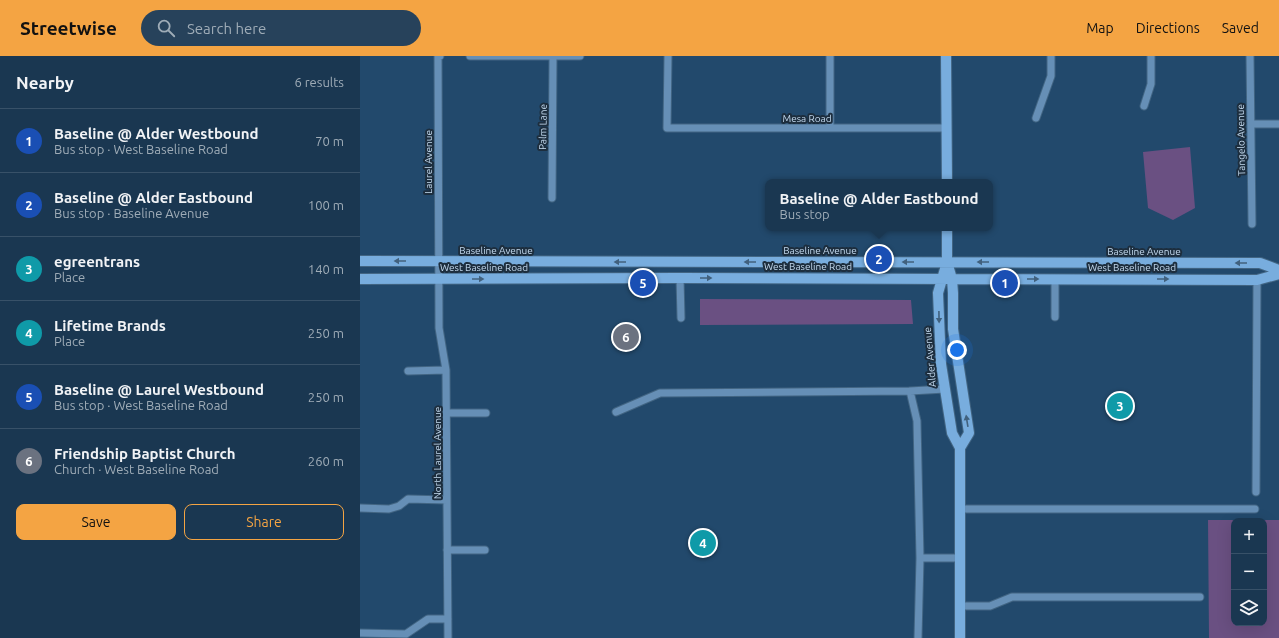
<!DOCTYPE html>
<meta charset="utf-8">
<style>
body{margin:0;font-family:Ubuntu,sans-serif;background:#27425b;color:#f1f3f6}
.controls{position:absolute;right:12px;bottom:12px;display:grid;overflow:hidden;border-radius:8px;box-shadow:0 4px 16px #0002}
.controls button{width:36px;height:36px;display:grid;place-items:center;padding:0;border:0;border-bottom:1px solid #385168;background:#1a3751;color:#f1f3f6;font:20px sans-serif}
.you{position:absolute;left:597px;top:294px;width:14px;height:14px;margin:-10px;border:3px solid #fff;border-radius:50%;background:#1a73e8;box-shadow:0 0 0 6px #1a73e833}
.badge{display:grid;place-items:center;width:26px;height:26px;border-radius:50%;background:#f4a443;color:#fff;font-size:13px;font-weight:700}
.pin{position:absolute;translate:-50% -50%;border:2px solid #fff;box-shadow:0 1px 4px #0006}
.popup{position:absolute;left:405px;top:123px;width:228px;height:52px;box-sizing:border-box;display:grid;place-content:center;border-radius:8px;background:#1a3751;filter:drop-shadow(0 1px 3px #0005);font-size:13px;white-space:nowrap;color:#9facb7}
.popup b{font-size:15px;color:#f1f3f6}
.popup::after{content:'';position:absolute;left:50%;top:100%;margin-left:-8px;border:8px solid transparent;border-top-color:#1a3751}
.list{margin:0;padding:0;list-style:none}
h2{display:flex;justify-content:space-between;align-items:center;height:52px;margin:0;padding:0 16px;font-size:17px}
h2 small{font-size:13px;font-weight:400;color:#9facb7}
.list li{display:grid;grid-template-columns:26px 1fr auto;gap:12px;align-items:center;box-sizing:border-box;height:64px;padding:0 16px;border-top:1px solid #385168}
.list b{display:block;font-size:15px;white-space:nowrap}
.list p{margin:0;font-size:13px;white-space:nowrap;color:#9facb7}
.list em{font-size:13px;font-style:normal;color:#9facb7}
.actions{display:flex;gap:8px;padding:12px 16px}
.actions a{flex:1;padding:9px 0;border:1px solid #f4a443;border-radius:8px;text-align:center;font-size:14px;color:#f4a443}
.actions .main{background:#f4a443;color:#111}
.icon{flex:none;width:22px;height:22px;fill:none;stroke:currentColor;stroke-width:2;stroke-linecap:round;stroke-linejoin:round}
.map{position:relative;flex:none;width:919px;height:582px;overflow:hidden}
header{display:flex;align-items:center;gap:24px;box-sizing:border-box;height:56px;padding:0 20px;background:#f4a443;color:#111}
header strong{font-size:19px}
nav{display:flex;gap:22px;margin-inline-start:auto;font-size:14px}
.search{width:280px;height:36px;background:#27425b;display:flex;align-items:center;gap:10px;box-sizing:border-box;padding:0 14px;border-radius:22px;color:#9facb7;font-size:15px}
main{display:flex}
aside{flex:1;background:#1a3751}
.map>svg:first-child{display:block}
.water{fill:#6a5082;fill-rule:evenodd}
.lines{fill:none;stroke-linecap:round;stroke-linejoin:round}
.minor-casing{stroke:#426583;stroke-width:9}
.major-casing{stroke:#426583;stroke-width:12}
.minor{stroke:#668fb6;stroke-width:7}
.major{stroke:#78adde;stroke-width:10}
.oneway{fill:#41617e}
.labels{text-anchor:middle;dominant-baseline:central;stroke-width:4;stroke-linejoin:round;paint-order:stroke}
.street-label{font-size:10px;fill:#c5dbf0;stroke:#1d2e3e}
</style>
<header>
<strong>Streetwise</strong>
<div class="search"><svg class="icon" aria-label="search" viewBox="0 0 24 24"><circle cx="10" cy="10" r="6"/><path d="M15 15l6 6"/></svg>Search here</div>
<nav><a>Map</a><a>Directions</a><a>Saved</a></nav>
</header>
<main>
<aside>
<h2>Nearby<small>6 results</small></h2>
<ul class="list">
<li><span class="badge" style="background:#1a4fb4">1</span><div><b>Baseline @ Alder Westbound</b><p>Bus stop · West Baseline Road</p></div><em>70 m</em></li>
<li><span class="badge" style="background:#1a4fb4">2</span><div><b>Baseline @ Alder Eastbound</b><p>Bus stop · Baseline Avenue</p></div><em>100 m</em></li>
<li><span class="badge" style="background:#0f9aa8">3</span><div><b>egreentrans</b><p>Place</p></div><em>140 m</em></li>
<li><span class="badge" style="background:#0f9aa8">4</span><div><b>Lifetime Brands</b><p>Place</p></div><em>250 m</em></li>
<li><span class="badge" style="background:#1a4fb4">5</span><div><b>Baseline @ Laurel Westbound</b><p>Bus stop · West Baseline Road</p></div><em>250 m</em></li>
<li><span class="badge" style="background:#6b7280">6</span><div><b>Friendship Baptist Church</b><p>Church · West Baseline Road</p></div><em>260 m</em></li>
</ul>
<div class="actions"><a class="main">Save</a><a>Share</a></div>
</aside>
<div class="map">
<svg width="919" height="582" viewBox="0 0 919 582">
<rect width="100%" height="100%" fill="#22496c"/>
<path class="water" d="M 830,91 L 835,152 L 813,164 L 788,152 L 783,96 Z
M 340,243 L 551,244 L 553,268 L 340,269 Z
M 848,464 L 919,464 L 919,582 L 849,582 ZM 874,465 L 904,465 L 904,567 L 874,567 Z"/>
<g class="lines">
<g class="minor-casing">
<path id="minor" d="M 80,0 L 78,0 L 79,272 L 86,314 L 88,582
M 110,0 L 220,0
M 308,0 L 307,72 L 587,72
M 890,0 L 892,168
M 784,50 L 791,28 L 791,0
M 676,62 L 691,20 L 691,0
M 891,68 L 919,68
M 470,72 L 470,0
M 192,142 L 193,0
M 320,222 L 321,262
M 695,223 L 695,261
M 48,315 L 86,314
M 550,335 L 557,365 L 560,502 L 558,582
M 256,356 L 300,337 L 550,335 L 585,333
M 87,357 L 126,357
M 896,436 L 897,224
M 0,452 L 29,453 L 39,450 L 48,443 L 87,444
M 600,453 L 895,453
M 87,494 L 125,494
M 560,502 L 600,502
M 600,550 L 630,550 L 652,541 L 840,541
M 0,577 L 46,578 L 68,563 L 88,563"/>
</g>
<g class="major-casing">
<path id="major" d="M 586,0 L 587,126
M 587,172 L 587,206 L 592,223 L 593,237 L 593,273 L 609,377 L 600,392
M 0,205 L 900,207 L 919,214
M 587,206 L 578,237 L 581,308 L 592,377 L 600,392 L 600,582
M 0,223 L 320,222 L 897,224 L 919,218"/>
</g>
<use href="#minor" class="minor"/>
<use href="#major" class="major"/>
</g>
<defs><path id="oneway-solid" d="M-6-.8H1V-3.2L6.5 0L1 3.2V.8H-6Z"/></defs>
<g class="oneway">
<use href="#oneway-solid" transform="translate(40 205) rotate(-180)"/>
<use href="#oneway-solid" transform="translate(260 206) rotate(-180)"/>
<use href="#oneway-solid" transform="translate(390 206) rotate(-180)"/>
<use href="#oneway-solid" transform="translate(548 206) rotate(-180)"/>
<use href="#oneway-solid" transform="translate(623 206) rotate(-180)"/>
<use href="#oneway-solid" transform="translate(881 207) rotate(180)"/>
<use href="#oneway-solid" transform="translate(346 222)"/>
<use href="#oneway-solid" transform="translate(118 223)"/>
<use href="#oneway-solid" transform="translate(673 223)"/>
<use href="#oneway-solid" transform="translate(803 223)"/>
<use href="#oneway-solid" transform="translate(579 261) rotate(89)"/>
<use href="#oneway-solid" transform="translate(607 365) rotate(-99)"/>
</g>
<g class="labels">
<g class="street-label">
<text x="447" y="62">Mesa Road</text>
<text transform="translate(183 71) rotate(-89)">Palm Lane</text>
<text transform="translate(881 84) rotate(-91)">Tangelo Avenue</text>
<text transform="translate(68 106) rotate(-90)">Laurel Avenue</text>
<text x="136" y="194">Baseline Avenue</text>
<text x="460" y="194">Baseline Avenue</text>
<text x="784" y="195">Baseline Avenue</text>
<text x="448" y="210">West Baseline Road</text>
<text x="124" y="211">West Baseline Road</text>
<text x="772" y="211">West Baseline Road</text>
<text transform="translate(570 301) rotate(-95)">Alder Avenue</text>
<text transform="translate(77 397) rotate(-90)">North Laurel Avenue</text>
</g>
</g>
</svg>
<div class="controls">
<button>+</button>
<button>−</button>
<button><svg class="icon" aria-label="layers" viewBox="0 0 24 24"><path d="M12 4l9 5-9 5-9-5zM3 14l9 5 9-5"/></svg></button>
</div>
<div class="you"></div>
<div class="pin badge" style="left:645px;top:227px;background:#1a4fb4">1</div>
<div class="pin badge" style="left:519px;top:203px;background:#1a4fb4">2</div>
<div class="popup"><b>Baseline @ Alder Eastbound</b>Bus stop</div>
<div class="pin badge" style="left:760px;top:350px;background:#0f9aa8">3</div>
<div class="pin badge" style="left:343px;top:487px;background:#0f9aa8">4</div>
<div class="pin badge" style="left:283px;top:227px;background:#1a4fb4">5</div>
<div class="pin badge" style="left:266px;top:281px;background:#6b7280">6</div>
</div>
</main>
